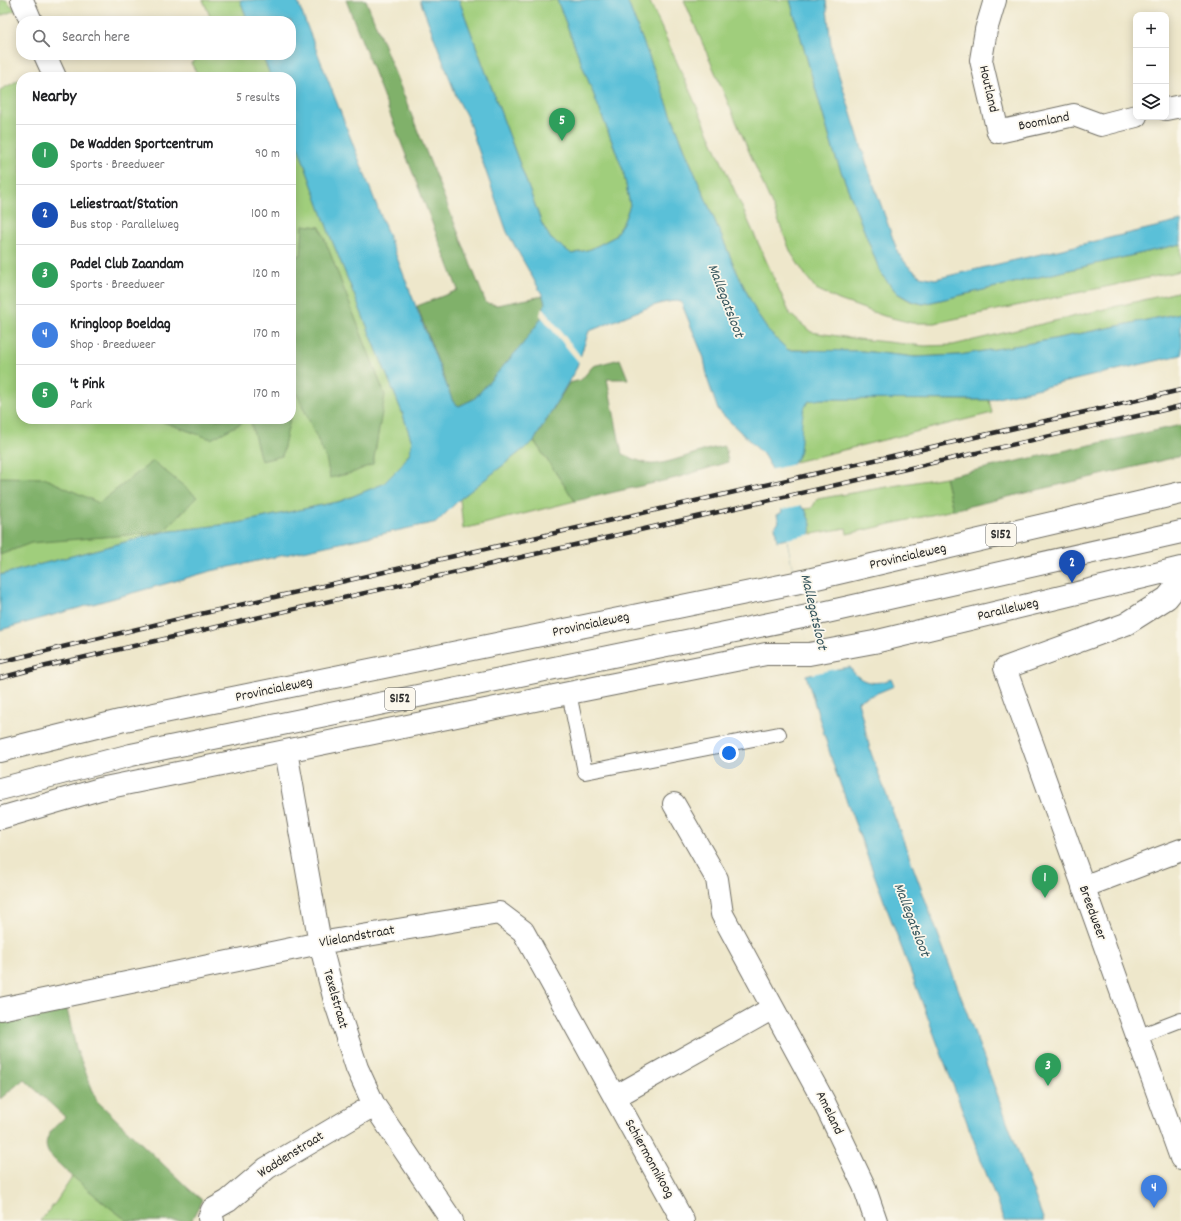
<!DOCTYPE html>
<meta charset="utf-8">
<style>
body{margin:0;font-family:Dekko,sans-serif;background:#f6f6f6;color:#202124}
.controls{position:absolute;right:12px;top:12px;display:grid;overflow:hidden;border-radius:8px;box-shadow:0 2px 10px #0003}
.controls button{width:36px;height:36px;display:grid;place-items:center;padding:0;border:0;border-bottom:1px solid #e0e0e0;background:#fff;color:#202124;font:20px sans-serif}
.you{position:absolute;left:729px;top:753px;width:14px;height:14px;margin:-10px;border:3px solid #fff;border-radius:50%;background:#1a73e8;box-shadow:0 0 0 6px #1a73e833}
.badge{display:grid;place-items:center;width:26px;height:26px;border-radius:50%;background:#0f766e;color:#fff;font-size:13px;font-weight:700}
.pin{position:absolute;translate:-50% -33px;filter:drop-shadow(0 1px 2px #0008)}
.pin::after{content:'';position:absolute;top:21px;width:14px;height:12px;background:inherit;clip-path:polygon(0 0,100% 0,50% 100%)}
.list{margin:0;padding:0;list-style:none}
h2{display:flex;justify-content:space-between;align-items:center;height:52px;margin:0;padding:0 16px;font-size:17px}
h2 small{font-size:13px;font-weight:400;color:#757577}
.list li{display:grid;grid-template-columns:26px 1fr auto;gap:12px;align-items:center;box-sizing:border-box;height:60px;padding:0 16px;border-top:1px solid #e0e0e0}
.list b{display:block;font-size:15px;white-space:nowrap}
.list p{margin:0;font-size:13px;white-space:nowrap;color:#757577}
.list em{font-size:13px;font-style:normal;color:#757577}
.icon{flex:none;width:22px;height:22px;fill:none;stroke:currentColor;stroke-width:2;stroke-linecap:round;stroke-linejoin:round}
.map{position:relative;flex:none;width:1181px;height:1221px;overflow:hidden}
.search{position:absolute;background:#fff;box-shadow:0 2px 10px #0003;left:16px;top:16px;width:280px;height:44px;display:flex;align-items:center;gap:10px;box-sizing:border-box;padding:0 14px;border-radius:16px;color:#757577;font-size:15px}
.panel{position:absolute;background:#fff;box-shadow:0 2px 10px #0003;left:16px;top:72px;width:280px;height:352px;border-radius:16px}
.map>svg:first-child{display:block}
.green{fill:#a0ce7b;stroke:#667c53}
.forest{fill:#80b16b;stroke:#566e4b}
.water{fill:#5ac0d8;stroke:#427682}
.pier{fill:#eee7cb}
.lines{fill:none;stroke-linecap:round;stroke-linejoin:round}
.service-casing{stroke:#6f6d63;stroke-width:16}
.minor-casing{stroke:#6f6d63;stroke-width:24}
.primary-casing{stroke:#6f6d63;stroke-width:24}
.service{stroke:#fff;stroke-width:14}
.minor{stroke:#fff;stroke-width:22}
.primary{stroke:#fff;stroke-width:22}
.rail-casing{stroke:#2b2b2b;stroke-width:4.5}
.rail{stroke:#fbf7ec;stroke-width:3;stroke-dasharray:9;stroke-linecap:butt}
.labels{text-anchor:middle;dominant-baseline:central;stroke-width:3.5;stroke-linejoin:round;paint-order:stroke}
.shield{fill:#fbf7ec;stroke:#696865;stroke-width:1}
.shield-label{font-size:13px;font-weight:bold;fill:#2b2b2b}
.street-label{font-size:14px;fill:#2b2b2b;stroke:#fbf7ec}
.water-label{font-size:15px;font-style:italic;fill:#39585f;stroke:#fbf7ec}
</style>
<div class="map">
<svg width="1181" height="1221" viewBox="0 0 1181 1221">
<rect width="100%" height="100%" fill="#fbf7ec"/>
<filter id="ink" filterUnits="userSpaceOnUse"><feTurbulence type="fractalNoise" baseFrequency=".025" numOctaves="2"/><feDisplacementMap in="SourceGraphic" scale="8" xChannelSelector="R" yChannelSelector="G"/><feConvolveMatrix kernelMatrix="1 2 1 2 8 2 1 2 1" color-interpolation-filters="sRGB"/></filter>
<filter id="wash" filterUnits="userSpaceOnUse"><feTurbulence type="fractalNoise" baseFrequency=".012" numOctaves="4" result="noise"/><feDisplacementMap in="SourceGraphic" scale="16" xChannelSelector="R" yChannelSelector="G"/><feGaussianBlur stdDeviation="0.9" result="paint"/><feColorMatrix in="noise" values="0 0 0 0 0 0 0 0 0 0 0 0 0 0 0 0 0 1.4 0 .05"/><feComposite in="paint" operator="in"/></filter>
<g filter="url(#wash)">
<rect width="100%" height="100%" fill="#eee7cb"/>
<path class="green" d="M 0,0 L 6,0 L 16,10 L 0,16 Z
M 203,0 L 240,0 L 248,21 L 212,21 Z
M 459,0 L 557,0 L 623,170 L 630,205 L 624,221 L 614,237 L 591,249 L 571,254 L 551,239 L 542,224 Z
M 627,0 L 649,0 L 790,314 L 811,332 L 858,339 L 925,346 L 953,345 L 1181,291 L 1181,313 L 1049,340 L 960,355 L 915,357 L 862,351 L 788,350 L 769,332 L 757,314 L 735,268 L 687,155 Z
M 684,0 L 790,0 L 834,153 L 881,274 L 897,293 L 910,301 L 923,304 L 1181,244 L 1181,271 L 935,323 L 912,323 L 884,316 L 839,300 L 816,289 L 804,273 L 791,253 L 775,212 Z
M 202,55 L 262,55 L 271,77 L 199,77 L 191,63 Z
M 21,79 L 21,419 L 291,419 L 291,127 L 331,238 L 402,412 L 412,442 L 410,452 L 401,466 L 383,484 L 341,501 L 238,523 L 163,532 L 0,575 L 0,90 Z
M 815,399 L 989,400 L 992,413 L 795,462 C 804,444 797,419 805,406 C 807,402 810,400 815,399 Z
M 534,441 L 575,501 L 463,529 L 460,499 Z
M 945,477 L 953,510 L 847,534 L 846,528 L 812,534 L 811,524 L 805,509 L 812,508 L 817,499 Z
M 73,1176 L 128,1221 L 40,1221 L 56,1202 Z"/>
<path class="forest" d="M 346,0 L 366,0 L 486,303 L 497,305 L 543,296 L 545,303 L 541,319 L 522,345 L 474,399 L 459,406 L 453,402 L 417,306 L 458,290 Z
M 303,225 L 320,227 L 385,395 L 373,464 L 352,473 L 330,478 L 326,458 L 296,392 L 291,413 L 291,258 L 301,255 Z
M 620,359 L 628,379 L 607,379 L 622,454 C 630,457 640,462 649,464 C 666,466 704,448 725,446 L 728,462 L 676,478 L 575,501 L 534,441 L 569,383 L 581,380 L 593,366 Z
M 155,419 L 249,419 L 211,439 Z
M 250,419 L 290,419 L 282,456 L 261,461 Z
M 1181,425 L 1181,456 L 953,510 L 945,477 Z
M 153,461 L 197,497 L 163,532 L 31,543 L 0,555 L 0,477 L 44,478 L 99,503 Z
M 66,1005 L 76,1048 L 97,1101 L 190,1190 L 202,1200 L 192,1219 L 193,1221 C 175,1221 146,1221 129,1221 C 123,1220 51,1160 48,1152 C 41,1137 56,1126 65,1117 L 24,1079 L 0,1099 L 0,1018 Z"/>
<path class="water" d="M 240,0 L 297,0 L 453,402 L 459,406 L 474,399 L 522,345 L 541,319 L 545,303 L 543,296 L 507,232 L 467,117 L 457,98 L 420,0 L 459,0 L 542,224 L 551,239 L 572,254 L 591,249 L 614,237 L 624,221 L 630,205 L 623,170 L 557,0 L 627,0 L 687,155 L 735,268 L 757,314 L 769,332 L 788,350 L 862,351 L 915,357 L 960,355 L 1049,340 L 1181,313 L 1181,355 L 989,400 L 822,399 L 809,401 C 795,415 808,455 792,463 L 802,508 L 805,509 L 811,524 L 810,536 L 837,669 L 850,667 C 859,683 874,686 891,679 L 894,686 L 858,701 L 871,753 L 1044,1221 L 1004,1221 L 835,770 L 806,675 L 814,673 L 787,539 L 777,541 L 775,526 L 779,522 L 777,515 L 782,512 L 772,469 L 763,454 L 718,410 L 708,381 L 704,358 L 681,302 C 665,296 608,325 589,331 L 576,369 L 534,441 L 460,499 L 437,522 L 211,571 L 0,630 L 0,575 L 163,532 L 238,523 L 341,501 L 383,484 L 401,466 L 410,452 L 412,442 L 402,412 L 331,238 L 291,127 L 291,77 L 271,77 L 262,55 L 291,55 L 291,21 L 248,21 Z
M 790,0 L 826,0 L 832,53 L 869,171 L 898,253 L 908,266 L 920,276 L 935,279 L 1181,221 L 1181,244 L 923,304 L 911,301 L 897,293 L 881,274 L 834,153 Z"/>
<path class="pier" d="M 542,307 L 582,358 L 580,364 L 540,315 Z
M 794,464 L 803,505 L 779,510 L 769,470 Z
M 812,534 L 839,668 L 813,674 L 787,539 Z"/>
</g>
<g filter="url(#ink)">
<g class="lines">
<g class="service-casing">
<path id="service" d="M 569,693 L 585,772 L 779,734
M 1137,1037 L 1181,1020"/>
</g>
<g class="minor-casing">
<path id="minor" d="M 22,0 L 31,21
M 995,0 L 986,30 L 981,60 L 998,132 L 1074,115 L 1101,125 L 1136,116
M 45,55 L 55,77
M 1166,109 L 1181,106
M 1181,581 L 1167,598 L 1126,624 L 1005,668 L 1181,1158
M 286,751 L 320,943 L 335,1001 L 357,1068 L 374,1105 L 452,1221
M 674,804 L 717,879 L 722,914 L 824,1102 L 864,1186 L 876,1221
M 0,818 L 100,789 L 569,693 L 766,654 L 809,654 L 874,642 L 1181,568
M 1083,887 L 1181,850
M 0,1009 L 320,943 L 499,913 L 523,931 L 683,1221
M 615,1097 L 773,1008
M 213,1221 L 209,1218 L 212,1210 L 228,1201 L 267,1168 L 374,1105"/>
</g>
<g class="primary-casing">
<path id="primary" d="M 0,751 L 120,721 L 795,583 L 1181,493
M 0,789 L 131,755 L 827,612 L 1181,532"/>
</g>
<use href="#service" class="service"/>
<use href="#minor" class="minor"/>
<use href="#primary" class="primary"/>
<g class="rail-casing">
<path id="rail" d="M 0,662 L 183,618 L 1181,390
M 0,678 L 42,667 L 1181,406"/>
</g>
<use href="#rail" class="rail"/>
</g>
</g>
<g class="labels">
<g class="shield">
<rect x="986" y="524" width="30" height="22" rx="3"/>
<rect x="385" y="688" width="30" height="22" rx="3"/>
</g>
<g class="shield-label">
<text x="1001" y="535">S152</text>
<text x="400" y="699">S152</text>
</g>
<g class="street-label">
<text transform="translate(988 89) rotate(77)">Houtland</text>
<text transform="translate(1044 122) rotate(-11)">Boomland</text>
<text transform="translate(908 557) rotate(-13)">Provincialeweg</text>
<text transform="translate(1008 610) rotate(-13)">Parallelweg</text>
<text transform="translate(591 625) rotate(-12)">Provincialeweg</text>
<text transform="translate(274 690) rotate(-12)">Provincialeweg</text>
<text transform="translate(1092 913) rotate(70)">Breedweer</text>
<text transform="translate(357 937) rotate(-10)">Vlielandstraat</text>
<text transform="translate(335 999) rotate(74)">Texelstraat</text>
<text transform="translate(829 1113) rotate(64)">Ameland</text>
<text transform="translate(291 1155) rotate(-32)">Waddenstraat</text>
<text transform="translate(649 1159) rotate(61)">Schiermonnikoog</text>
</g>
<g class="water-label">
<text transform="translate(725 301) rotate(69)">Mallegatsloot</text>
<text transform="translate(813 612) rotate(77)">Mallegatsloot</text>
<text transform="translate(911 920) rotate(69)">Mallegatsloot</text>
</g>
</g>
</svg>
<div class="controls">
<button>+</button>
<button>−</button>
<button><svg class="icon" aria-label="layers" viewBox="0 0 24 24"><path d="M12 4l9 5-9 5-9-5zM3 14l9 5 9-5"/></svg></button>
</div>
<div class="you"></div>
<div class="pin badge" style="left:1045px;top:898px;background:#2e9e5b">1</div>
<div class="pin badge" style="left:1072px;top:583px;background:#1a4fb4">2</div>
<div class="pin badge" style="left:1048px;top:1086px;background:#2e9e5b">3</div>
<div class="pin badge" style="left:1154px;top:1208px;background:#3f7fe0">4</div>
<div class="pin badge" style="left:562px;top:141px;background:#2e9e5b">5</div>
<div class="search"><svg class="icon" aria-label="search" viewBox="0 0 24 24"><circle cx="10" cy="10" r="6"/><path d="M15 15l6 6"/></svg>Search here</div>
<section class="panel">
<h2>Nearby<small>5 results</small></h2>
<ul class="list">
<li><span class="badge" style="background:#2e9e5b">1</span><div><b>De Wadden Sportcentrum</b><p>Sports · Breedweer</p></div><em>90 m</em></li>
<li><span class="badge" style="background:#1a4fb4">2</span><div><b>Leliestraat/Station</b><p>Bus stop · Parallelweg</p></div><em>100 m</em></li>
<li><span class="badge" style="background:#2e9e5b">3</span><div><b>Padel Club Zaandam</b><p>Sports · Breedweer</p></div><em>120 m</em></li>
<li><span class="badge" style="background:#3f7fe0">4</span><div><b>Kringloop Boeldag</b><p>Shop · Breedweer</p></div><em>170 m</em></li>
<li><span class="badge" style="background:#2e9e5b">5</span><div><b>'t Pink</b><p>Park</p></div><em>170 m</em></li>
</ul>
</section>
</div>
